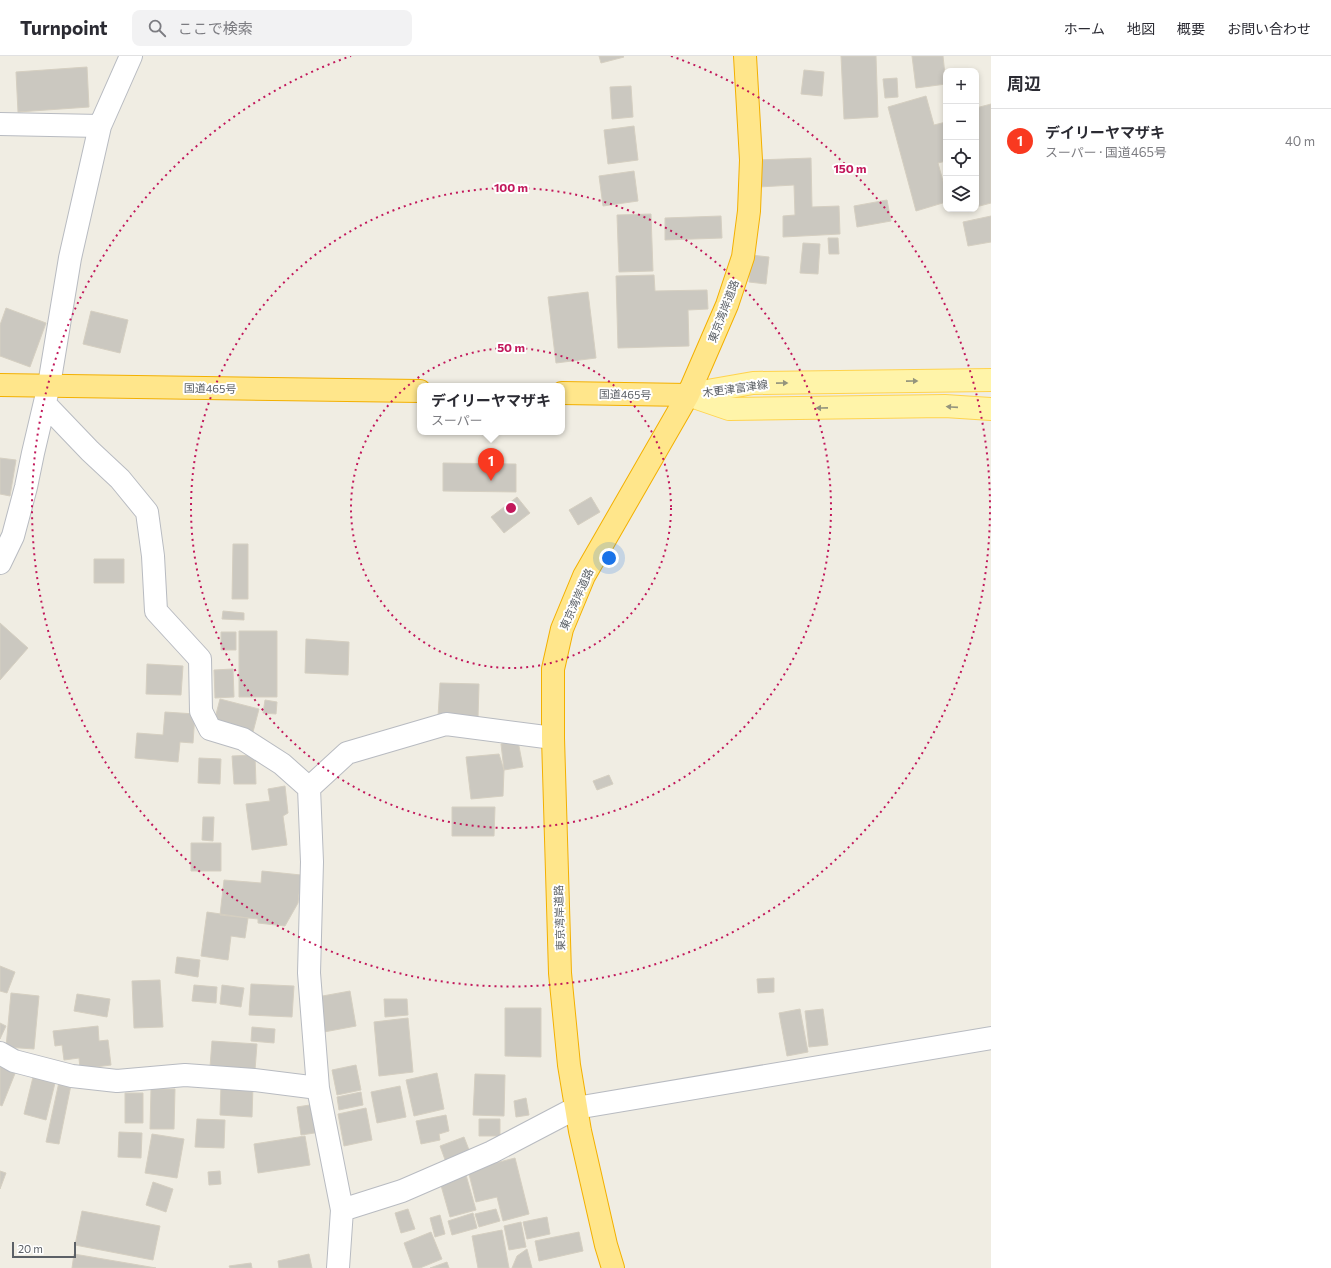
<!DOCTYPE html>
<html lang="ja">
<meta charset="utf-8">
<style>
body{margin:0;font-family:Commissioner,"Noto Sans JP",sans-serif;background:#f2f2f3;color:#2b2b33}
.controls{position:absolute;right:12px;top:12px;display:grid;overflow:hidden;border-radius:8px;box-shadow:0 2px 6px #0003}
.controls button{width:36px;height:36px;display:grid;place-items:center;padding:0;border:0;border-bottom:1px solid #e1e1e2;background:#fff;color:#2b2b33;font:20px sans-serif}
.scale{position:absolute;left:12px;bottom:10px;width:64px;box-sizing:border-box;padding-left:4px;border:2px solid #5b6066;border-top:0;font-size:11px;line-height:14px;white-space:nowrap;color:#5b6066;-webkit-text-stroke:3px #fff;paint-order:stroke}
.you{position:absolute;left:609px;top:502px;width:14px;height:14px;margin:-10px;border:3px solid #fff;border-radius:50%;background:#1a73e8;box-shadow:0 0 0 6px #1a73e833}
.badge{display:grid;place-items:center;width:26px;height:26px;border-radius:50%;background:#f93920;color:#fff;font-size:13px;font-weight:700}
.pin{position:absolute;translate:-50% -33px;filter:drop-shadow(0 1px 2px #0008)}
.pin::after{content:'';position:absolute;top:21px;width:14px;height:12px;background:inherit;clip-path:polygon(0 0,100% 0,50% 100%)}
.popup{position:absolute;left:417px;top:327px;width:148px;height:52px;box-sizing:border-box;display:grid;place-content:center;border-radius:8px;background:#fff;filter:drop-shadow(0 1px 3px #0005);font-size:13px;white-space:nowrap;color:#7c7c81}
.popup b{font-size:15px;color:#2b2b33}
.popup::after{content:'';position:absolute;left:50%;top:100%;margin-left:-8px;border:8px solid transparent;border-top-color:#fff}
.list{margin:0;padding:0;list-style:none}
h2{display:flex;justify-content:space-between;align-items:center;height:52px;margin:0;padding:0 16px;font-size:17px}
h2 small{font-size:13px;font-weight:400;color:#7c7c81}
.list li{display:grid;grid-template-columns:26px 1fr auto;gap:12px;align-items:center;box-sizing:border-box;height:64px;padding:0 16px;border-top:1px solid #e1e1e2}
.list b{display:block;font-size:15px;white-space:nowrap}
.list p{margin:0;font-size:13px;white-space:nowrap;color:#7c7c81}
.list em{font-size:13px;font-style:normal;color:#7c7c81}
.icon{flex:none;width:22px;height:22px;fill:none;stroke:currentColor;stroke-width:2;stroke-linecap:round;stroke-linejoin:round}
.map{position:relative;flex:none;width:991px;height:1212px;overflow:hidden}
header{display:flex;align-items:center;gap:24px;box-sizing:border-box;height:56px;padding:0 20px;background:#fff;border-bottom:1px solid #e1e1e2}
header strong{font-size:19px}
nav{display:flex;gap:22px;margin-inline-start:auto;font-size:14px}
.search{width:280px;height:36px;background:#f2f2f3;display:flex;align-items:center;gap:10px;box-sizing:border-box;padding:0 14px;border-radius:8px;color:#7c7c81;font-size:15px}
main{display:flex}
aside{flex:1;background:#fff}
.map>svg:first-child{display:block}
.building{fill:#cbc8c0;stroke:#d5cfc1}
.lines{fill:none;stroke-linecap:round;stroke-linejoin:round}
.minor-casing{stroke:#b8bbc1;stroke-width:24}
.major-casing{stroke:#ffd34d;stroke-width:24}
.highway-casing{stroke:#f3b000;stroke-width:24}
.minor{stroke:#fff;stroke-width:22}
.major{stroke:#fff4a9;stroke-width:22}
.highway{stroke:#ffe68b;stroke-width:22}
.oneway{fill:#94947d}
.ring{fill:none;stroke:#c2185b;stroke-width:2;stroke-dasharray:2 4}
.labels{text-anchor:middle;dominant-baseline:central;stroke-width:4;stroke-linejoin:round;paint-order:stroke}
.street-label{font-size:11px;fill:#5b6066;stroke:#fff}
.centre{fill:#c2185b;stroke:#fff;stroke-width:2}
.ring-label{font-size:12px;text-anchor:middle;font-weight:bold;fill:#c2185b;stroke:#fff;stroke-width:4;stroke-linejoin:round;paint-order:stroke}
</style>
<header>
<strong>Turnpoint</strong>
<div class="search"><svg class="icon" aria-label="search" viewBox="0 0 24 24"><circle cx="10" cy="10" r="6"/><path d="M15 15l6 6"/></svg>ここで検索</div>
<nav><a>ホーム</a><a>地図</a><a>概要</a><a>お問い合わせ</a></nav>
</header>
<main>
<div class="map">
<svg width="991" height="1212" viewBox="0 0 991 1212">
<rect width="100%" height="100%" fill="#f0ede3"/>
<path class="building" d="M 599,0 L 623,0 L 624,1 L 601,7 Z
M 841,0 L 876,0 L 878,61 L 844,63 Z
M 912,0 L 943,0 L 946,28 L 916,32 Z
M 87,11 L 89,51 L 18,56 L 16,16 Z
M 804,14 L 824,16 L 822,40 L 801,38 Z
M 897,22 L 898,41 L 885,42 L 883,23 Z
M 631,30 L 633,61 L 612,63 L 610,31 Z
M 926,40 L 934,69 L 946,66 L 946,105 L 938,107 L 946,136 L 946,146 L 916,155 L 888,51 Z
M 991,48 L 991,147 L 976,151 L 976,52 Z
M 634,70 L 638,104 L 608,108 L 604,74 Z
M 811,102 L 812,151 L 839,150 L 840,178 L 783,181 L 783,160 L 795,159 L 794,129 L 759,131 L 757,104 Z
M 634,115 L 638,145 L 603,150 L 599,120 Z
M 887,144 L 891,165 L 857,171 L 854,150 Z
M 651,158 L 653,215 L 619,216 L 617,159 Z
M 721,160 L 722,182 L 665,184 L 665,162 Z
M 991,160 L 991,186 L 968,190 L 963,166 Z
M 828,182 L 838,182 L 839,198 L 829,198 Z
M 803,187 L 820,188 L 818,218 L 800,217 Z
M 751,199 L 769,201 L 766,228 L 749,226 Z
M 654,219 L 655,235 L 707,234 L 708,253 L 688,254 L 689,290 L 618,292 L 616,220 Z
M 588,236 L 596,302 L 556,307 L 548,241 Z
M 6,252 L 46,267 L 30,311 L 0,300 L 0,269 Z
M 91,255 L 128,264 L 120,297 L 83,288 Z
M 0,402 L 16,404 L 10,440 L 0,438 Z
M 443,407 L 516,408 L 516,436 L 443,435 Z
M 517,441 L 530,457 L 504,477 L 491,461 Z
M 591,441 L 600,456 L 578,469 L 569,454 Z
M 233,488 L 248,488 L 248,543 L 232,543 Z
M 94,503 L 124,503 L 124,527 L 94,527 Z
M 223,555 L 244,557 L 244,564 L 222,563 Z
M 0,567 L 28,592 L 0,624 Z
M 239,575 L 277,575 L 277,641 L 239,641 Z
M 221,576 L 236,576 L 236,594 L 221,594 Z
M 306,583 L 349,586 L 348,619 L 305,617 Z
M 147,608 L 183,610 L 181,639 L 146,638 Z
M 233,613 L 234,641 L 215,642 L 214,614 Z
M 440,627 L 479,628 L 478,662 L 438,661 Z
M 220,643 L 259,653 L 253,676 L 214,666 Z
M 265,644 L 277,646 L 276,658 L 263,657 Z
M 165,656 L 195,658 L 193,687 L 180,686 L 178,706 L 135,702 L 137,677 L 163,679 Z
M 518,685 L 523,711 L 504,714 L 501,688 Z
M 499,698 L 504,714 L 503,740 L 471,743 L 466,701 Z
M 255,699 L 256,728 L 234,728 L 232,700 Z
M 199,702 L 221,703 L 220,728 L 198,727 Z
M 609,719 L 613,728 L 597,734 L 593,725 Z
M 285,730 L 288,757 L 283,760 L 287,789 L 252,794 L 246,748 L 270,745 L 268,733 Z
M 452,751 L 495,751 L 494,780 L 452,780 Z
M 203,761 L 214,761 L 213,785 L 202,784 Z
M 191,787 L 221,787 L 221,815 L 191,815 Z
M 262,815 L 301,819 L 298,847 L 285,870 L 258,867 L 258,863 L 220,859 L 224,824 L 261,827 Z
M 207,856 L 248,862 L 245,882 L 231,880 L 228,904 L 201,900 Z
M 177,901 L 200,904 L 198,921 L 175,917 Z
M 0,910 L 15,916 L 7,937 L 0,935 Z
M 774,922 L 774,936 L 758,937 L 757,923 Z
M 160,924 L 163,971 L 134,972 L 132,925 Z
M 251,928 L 294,930 L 292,961 L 249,959 Z
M 194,929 L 217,931 L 216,947 L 192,945 Z
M 222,929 L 244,932 L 241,951 L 220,948 Z
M 350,935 L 356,970 L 324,976 L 317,941 Z
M 11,937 L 39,940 L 34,993 L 6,991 Z
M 77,938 L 110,943 L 107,961 L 74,955 Z
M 384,943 L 407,943 L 408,959 L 385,961 Z
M 505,952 L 541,952 L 541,1001 L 505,1000 Z
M 800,953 L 808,996 L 787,1000 L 779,957 Z
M 823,953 L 828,989 L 809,991 L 805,955 Z
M 408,962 L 413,1016 L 379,1020 L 374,966 Z
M 0,967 L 6,970 L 0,983 Z
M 98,970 L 99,985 L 108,984 L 111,1009 L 80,1013 L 79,1002 L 64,1004 L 62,989 L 55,990 L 53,975 Z
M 252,971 L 275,973 L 274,987 L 251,985 Z
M 212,985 L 257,988 L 255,1014 L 210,1011 Z
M 0,1009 L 16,1015 L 2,1050 L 0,1049 Z
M 356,1009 L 361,1034 L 337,1039 L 332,1014 Z
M 437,1017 L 444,1053 L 414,1060 L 406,1024 Z
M 475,1018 L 505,1019 L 504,1060 L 473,1059 Z
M 33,1021 L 55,1027 L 46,1064 L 24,1058 Z
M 59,1026 L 71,1029 L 59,1088 L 46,1086 Z
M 221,1029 L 253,1030 L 252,1061 L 220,1059 Z
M 400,1030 L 406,1061 L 377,1067 L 371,1036 Z
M 151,1033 L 175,1033 L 174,1073 L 150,1073 Z
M 361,1036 L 363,1049 L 339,1054 L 337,1041 Z
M 125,1037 L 143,1037 L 143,1067 L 125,1067 Z
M 526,1042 L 529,1059 L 516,1061 L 514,1045 Z
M 316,1048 L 321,1076 L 301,1079 L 297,1051 Z
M 366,1052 L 372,1084 L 344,1090 L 338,1058 Z
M 446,1059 L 449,1075 L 439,1078 L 440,1084 L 421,1088 L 416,1065 Z
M 197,1063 L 225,1064 L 224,1092 L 195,1091 Z
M 479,1063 L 500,1063 L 500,1080 L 479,1080 Z
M 119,1076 L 142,1077 L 141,1102 L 118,1101 Z
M 152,1078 L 184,1083 L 177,1122 L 145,1117 Z
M 305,1080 L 310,1109 L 258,1117 L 254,1088 Z
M 464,1081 L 471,1099 L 447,1109 L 440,1090 Z
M 515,1102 L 529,1158 L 503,1165 L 497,1141 L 476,1146 L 468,1114 Z
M 0,1115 L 6,1117 L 0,1133 Z
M 220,1115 L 221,1128 L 209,1129 L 208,1116 Z
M 466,1119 L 476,1154 L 450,1161 L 440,1126 Z
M 153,1126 L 173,1133 L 166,1156 L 146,1149 Z
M 408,1153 L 415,1173 L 401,1177 L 395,1157 Z
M 496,1153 L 500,1165 L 479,1171 L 475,1158 Z
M 82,1155 L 160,1170 L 153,1204 L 75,1189 Z
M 473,1157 L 477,1172 L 452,1179 L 448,1165 Z
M 440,1159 L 445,1178 L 435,1181 L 430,1162 Z
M 547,1161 L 550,1178 L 527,1183 L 523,1166 Z
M 521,1166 L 526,1191 L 509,1194 L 504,1170 Z
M 502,1174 L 509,1212 L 478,1212 L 472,1180 Z
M 431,1176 L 442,1203 L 420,1212 L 413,1212 L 404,1187 Z
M 579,1176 L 583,1195 L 539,1205 L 535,1185 Z
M 527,1193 L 532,1212 L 512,1212 L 517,1200 Z
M 74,1198 L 156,1212 L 72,1212 Z
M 309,1198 L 312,1212 L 279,1212 L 278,1205 Z
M 447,1206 L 449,1212 L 430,1212 Z
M 251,1207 L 252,1212 L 230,1212 L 229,1210 Z"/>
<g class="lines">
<g class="minor-casing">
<path id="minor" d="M 0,68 L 100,70
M 45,348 L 90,395 L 120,423 L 147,456 L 153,500 L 156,555 L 200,603 L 201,655 L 210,673 L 243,683 L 282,708 L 309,732 L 312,806 L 309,917 L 318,1032 L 342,1154 L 338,1212
M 0,507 L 13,480 L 26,431 L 33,397 L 49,329 L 70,202 L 100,70 L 131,0
M 309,732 L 347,697 L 446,668 L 553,682
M 0,997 L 14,1005 L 72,1020 L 117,1025 L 185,1019 L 254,1024 L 318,1032
M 342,1154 L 402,1135 L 492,1096 L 576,1052 L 991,982"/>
</g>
<g class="major-casing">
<path id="major" d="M 690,338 L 753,327 L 991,324
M 688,339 L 729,353 L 945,350 L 991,353"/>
</g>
<g class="highway-casing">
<path id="highway" d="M 0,329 L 420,335
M 562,337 L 688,339
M 613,1212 L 606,1189 L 580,1075 L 569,1009 L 560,917 L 553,682 L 553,613 L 562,573 L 584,520 L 688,339 L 727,249 L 743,201 L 749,155 L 751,104 L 745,0"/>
</g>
<use href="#minor" class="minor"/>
<use href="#major" class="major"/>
<use href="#highway" class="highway"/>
</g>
<defs><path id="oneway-solid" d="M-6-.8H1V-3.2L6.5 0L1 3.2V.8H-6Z"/></defs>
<g class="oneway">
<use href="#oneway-solid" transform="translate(912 325) rotate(-1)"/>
<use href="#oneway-solid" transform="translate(782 327) rotate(-1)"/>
<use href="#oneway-solid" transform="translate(952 351) rotate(-176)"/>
<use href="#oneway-solid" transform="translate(822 352) rotate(179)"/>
</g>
<g class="ring">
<circle cx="511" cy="452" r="160"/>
<circle cx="511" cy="452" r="320"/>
<path d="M671 0A479 479 0 1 1 351 0"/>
</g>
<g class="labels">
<g class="street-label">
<text transform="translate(723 255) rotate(-69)">東京湾岸道路</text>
<text transform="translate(210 332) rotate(1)">国道465号</text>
<text transform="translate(735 332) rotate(-8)">木更津富津線</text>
<text transform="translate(625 338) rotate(1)">国道465号</text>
<text transform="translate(576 543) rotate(-66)">東京湾岸道路</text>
<text transform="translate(559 862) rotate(-92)">東京湾岸道路</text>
</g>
</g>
<circle cx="511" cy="452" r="6" class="centre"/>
<g class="ring-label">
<text x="850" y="117">150 m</text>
<text x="511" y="136">100 m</text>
<text x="511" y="296">50 m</text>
</g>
</svg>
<div class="controls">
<button>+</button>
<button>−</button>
<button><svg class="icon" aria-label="locate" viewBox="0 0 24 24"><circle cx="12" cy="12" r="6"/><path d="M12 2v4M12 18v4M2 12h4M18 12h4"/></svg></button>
<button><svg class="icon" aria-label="layers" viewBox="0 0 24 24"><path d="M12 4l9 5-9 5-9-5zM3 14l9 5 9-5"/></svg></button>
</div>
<div class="scale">20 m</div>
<div class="you"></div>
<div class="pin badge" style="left:491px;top:425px">1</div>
<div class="popup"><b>デイリーヤマザキ</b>スーパー</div>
</div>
<aside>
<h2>周辺<small></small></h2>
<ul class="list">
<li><span class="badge">1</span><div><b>デイリーヤマザキ</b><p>スーパー · 国道465号</p></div><em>40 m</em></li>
</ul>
</aside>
</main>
